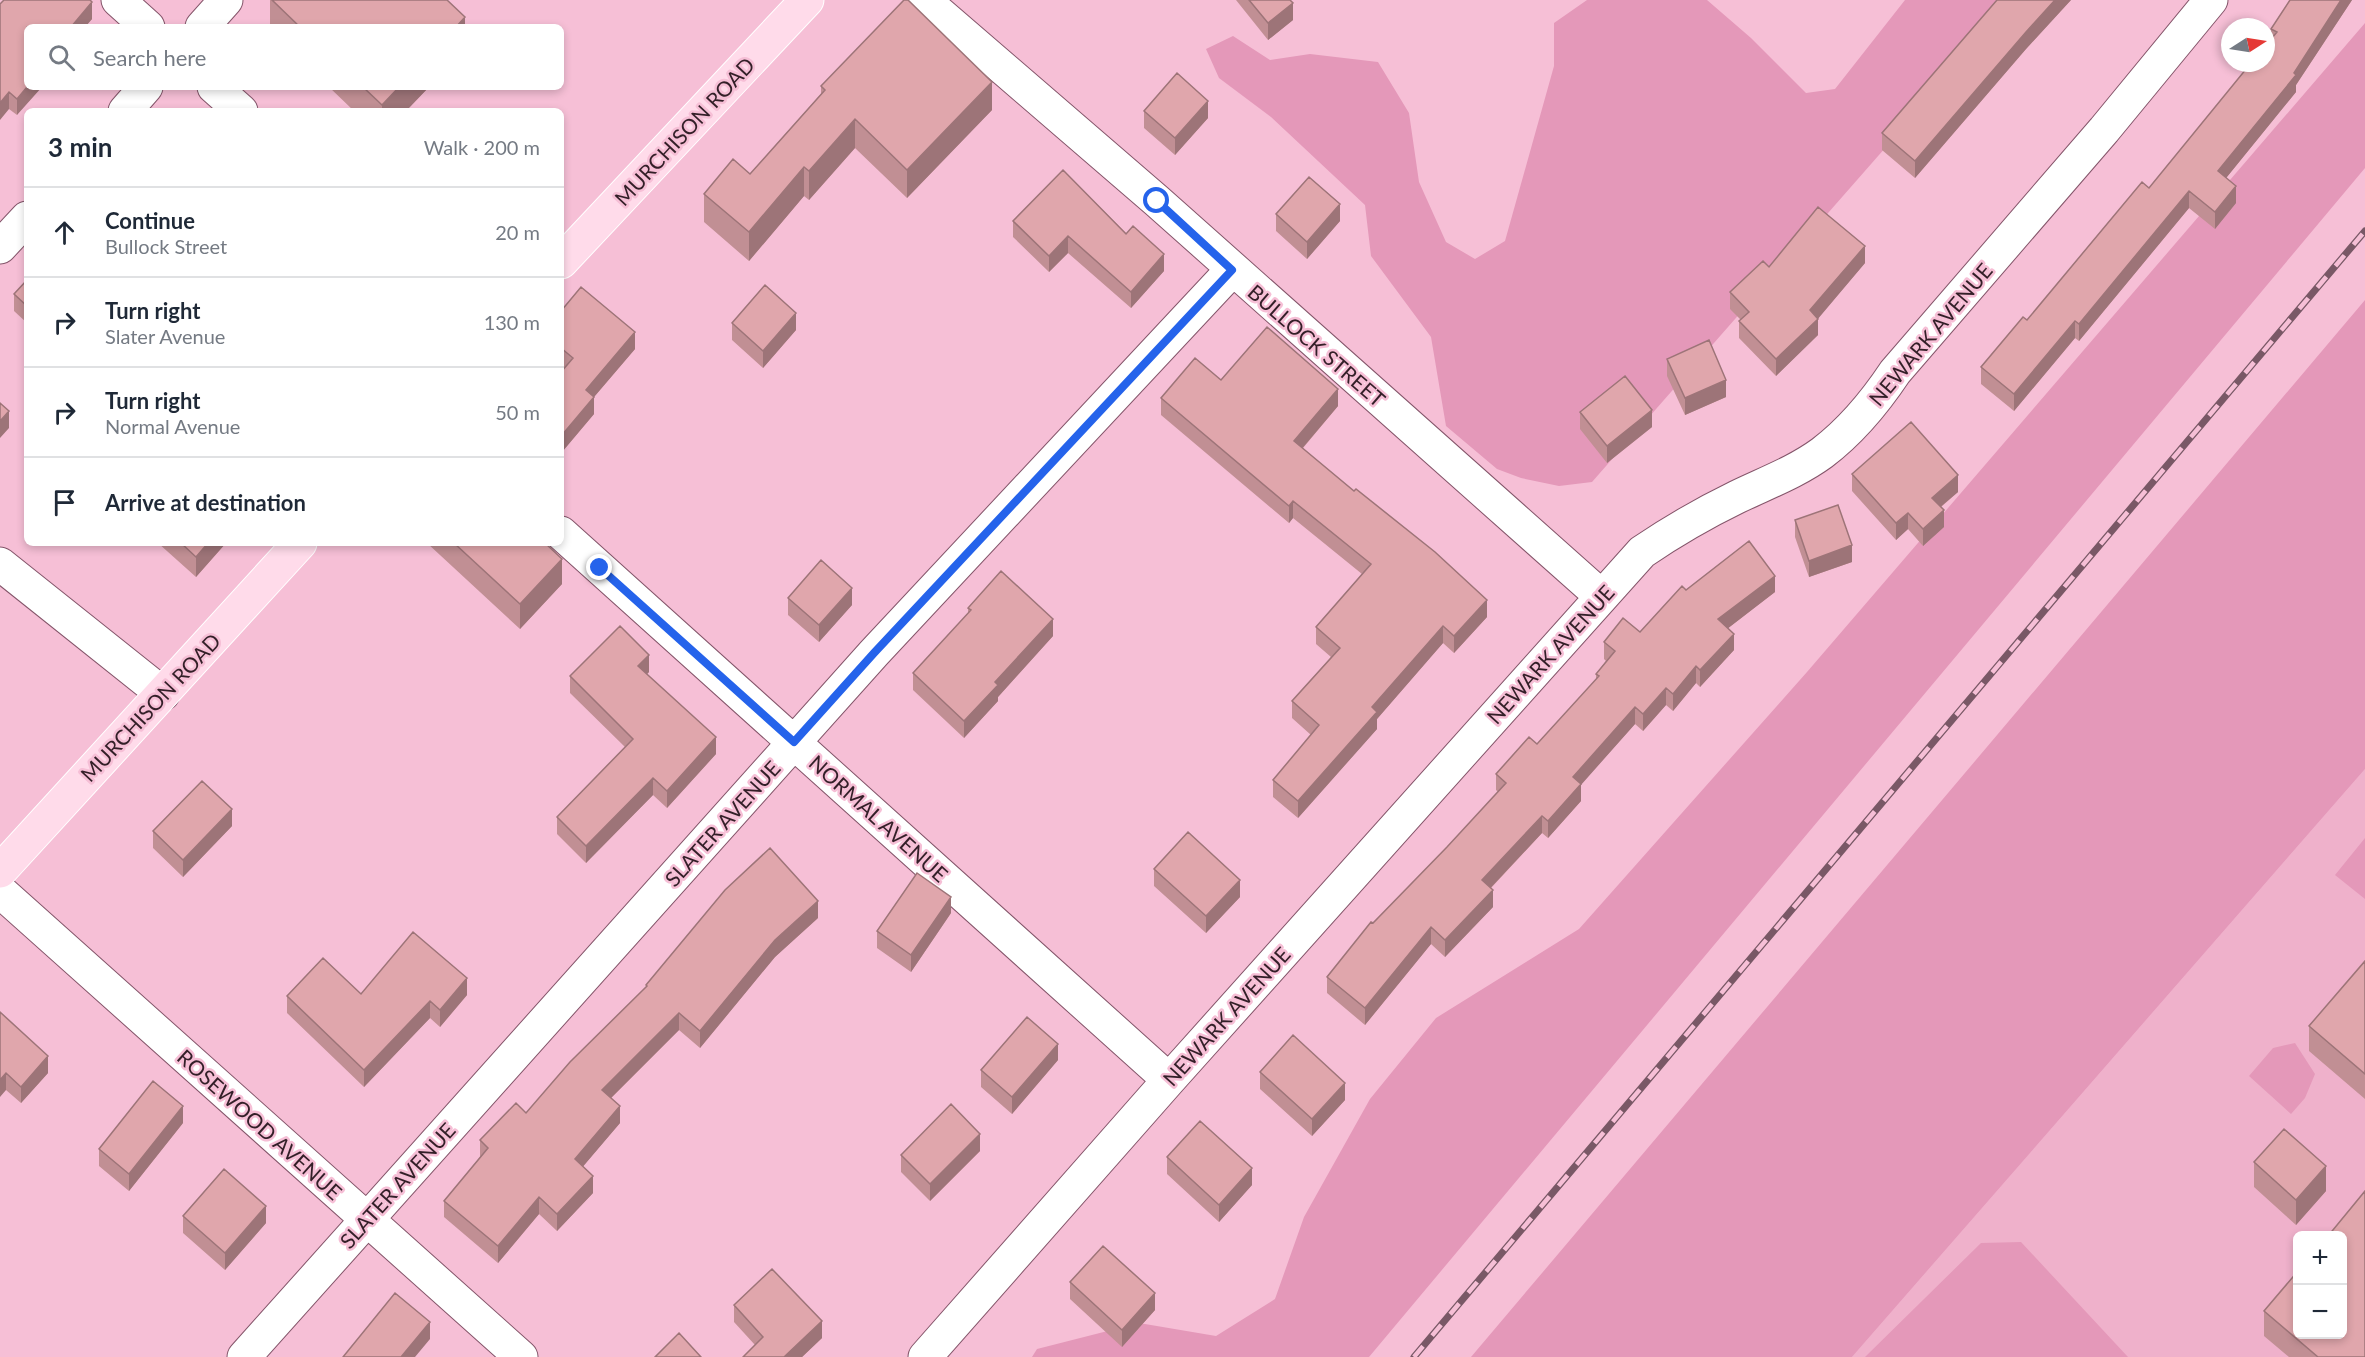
<!DOCTYPE html>
<meta charset="utf-8">
<style>
body{margin:0;font-family:Lato,sans-serif;background:#f2f2f3;color:#1f2937}
.controls{position:absolute;right:18px;bottom:18px;display:grid;overflow:hidden;border-radius:9px;box-shadow:0 3px 9px #0003}
.controls button{width:54px;height:54px;display:grid;place-items:center;padding:0;border:0;border-bottom:2px solid #e0e1e3;background:#fff;color:#1f2937;font:30px sans-serif}
.compass{position:absolute;left:2221px;top:18px;width:54px;height:54px;border-radius:50%;background:#fff;box-shadow:0 3px 9px #0003;rotate:78deg}
.stop{position:absolute;width:18px;height:18px;margin:-14px;border:4px solid #2563eb;border-radius:50%;background:#fff}
.stop.end{background:#2563eb;border-color:#fff;box-shadow:0 2px 6px #0008}
.list{margin:0;padding:0;list-style:none}
h2{display:flex;justify-content:space-between;align-items:center;height:78px;margin:0;padding:0 24px;font-size:26px}
h2 small{font-size:20px;font-weight:400;color:#747a83}
.list li{display:grid;grid-template-columns:39px 1fr auto;gap:18px;align-items:center;box-sizing:border-box;height:90px;padding:0 24px;border-top:2px solid #e0e1e3}
.list b{display:block;font-size:22px;white-space:nowrap}
.list p{margin:0;font-size:20px;white-space:nowrap;color:#747a83}
.list em{font-size:20px;font-style:normal;color:#747a83}
.icon{flex:none;width:33px;height:33px;fill:none;stroke:currentColor;stroke-width:2;stroke-linecap:round;stroke-linejoin:round}
.map{position:relative;flex:none;width:2365px;height:1357px;overflow:hidden}
.search{position:absolute;background:#fff;box-shadow:0 3px 9px #0003;left:24px;top:24px;width:540px;height:66px;display:flex;align-items:center;gap:15px;box-sizing:border-box;padding:0 21px;border-radius:9px;color:#747a83;font-size:22px}
.panel{position:absolute;background:#fff;box-shadow:0 3px 9px #0003;left:24px;top:108px;width:540px;height:438px;border-radius:9px}
.map>svg:first-child{display:block}
.built{fill:#efb1cb;fill-rule:evenodd}
.green{fill:#e498b9}
.lines{fill:none;stroke-linecap:round;stroke-linejoin:round}
.minor-casing{stroke:#84556a;stroke-width:35}
.primary-casing{stroke:#fff;stroke-width:35}
.minor{stroke:#fff;stroke-width:33}
.primary{stroke:#ffdbea;stroke-width:33}
.rail-casing{stroke:#795866;stroke-width:7}
.rail{stroke:#f6bfd6;stroke-width:4.5;stroke-dasharray:14;stroke-linecap:butt}
.wall{fill:#c18f94}
.shaded-wall{fill:#9d7478}
.building{fill:#e0a6ac;stroke:#9d7478;stroke-width:1.5}
.route{stroke:#2563eb;stroke-width:8}
.labels{text-anchor:middle;dominant-baseline:central;stroke-width:5;stroke-linejoin:round;paint-order:stroke}
.street-label{font-size:21px;fill:#331f28;stroke:#f6bfd6}
</style>
<div class="map">
<svg width="2365" height="1357" viewBox="0 0 2365 1357">
<rect width="100%" height="100%" fill="#f6bfd6"/>
<path class="built" d="M 2365,769 L 2365,1357 L 1852,1357 ZM 2298,1236 L 2342,1236 L 2342,1334 L 2298,1334 Z"/>
<path class="green" d="M 1587,0 L 1707,0 L 1751,38 L 1806,93 L 1835,89 L 1905,0 L 2015,0 L 1592,482 L 1559,486 L 1521,478 L 1497,469 L 1446,426 L 1431,337 L 1371,256 L 1365,205 L 1271,117 L 1219,78 L 1206,49 L 1233,36 L 1270,60 L 1310,54 L 1378,62 L 1409,113 L 1419,182 L 1446,242 L 1475,259 L 1505,241 L 1554,66 L 1554,23 Z
M 2365,23 L 2365,168 L 1369,1357 L 1032,1357 L 1037,1349 L 1139,1323 L 1216,1336 L 1275,1299 L 1304,1217 L 1370,1099 L 1436,1018 L 1579,929 L 1807,672 Z
M 2365,300 L 2365,769 L 1852,1357 L 1471,1357 Z
M 2365,838 L 2365,899 L 2335,875 Z
M 2295,1043 L 2315,1074 L 2305,1098 L 2291,1114 L 2249,1076 L 2273,1048 Z
M 2021,1242 L 2128,1357 L 1865,1357 L 1981,1243 Z"/>
<g class="lines">
<g class="minor-casing">
<path id="minor" d="M 118,0 L 148,27
M 924,0 L 1157,201 L 1601,596
M 202,27 L 226,0
M 214,87 L 241,111
M 125,111 L 146,87
M 0,247 L 27,218
M 561,533 L 1169,1080
M 0,564 L 163,694
M 0,891 L 521,1357
M 244,1357 L 874,653 L 1232,270
M 925,1357 L 1169,1080 L 1642,552 C 1673,531 1704,513 1737,497 C 1766,483 1796,472 1822,453 C 1851,431 1875,402 1895,372 L 2104,130 L 2211,0"/>
</g>
<g class="primary-casing">
<path id="primary" d="M 561,262 L 807,0
M 0,871 L 300,543"/>
</g>
<use href="#minor" class="minor"/>
<use href="#primary" class="primary"/>
<g class="rail-casing">
<path id="rail" d="M 1414,1357 L 2365,231"/>
</g>
<use href="#rail" class="rail"/>
</g>
<path class="wall" d="M 270,0 L 447,0 L 465,27 L 270,27 Z
M 1236,0 L 1290,0 L 1293,20 L 1268,40 Z
M 1997,0 L 2071,0 L 2026,49 L 1915,178 L 1882,150 L 1882,133 Z
M 2290,0 L 2352,0 L 2296,85 L 2296,92 L 2226,178 L 2236,203 L 2215,229 L 2189,208 L 2079,341 L 2075,338 L 2014,411 L 1981,384 L 1981,367 L 2027,320 L 2149,188 L 2271,39 L 2271,29 Z
M 0,4 L 92,19 L 85,27 L 27,27 L 17,115 L 9,109 Z
M 821,86 L 992,110 L 907,198 L 855,148 L 809,200 L 804,196 L 749,261 L 704,222 L 704,194 L 750,174 L 821,94 Z
M 329,87 L 429,87 L 406,111 L 354,111 Z
M 1144,111 L 1208,118 L 1175,155 L 1144,128 Z
M 1063,170 L 1164,271 L 1131,308 L 1068,253 L 1049,272 L 1013,237 L 1013,221 Z
M 1276,214 L 1340,221 L 1307,259 L 1276,231 Z
M 1865,263 L 1818,318 L 1818,335 L 1776,376 L 1739,338 L 1739,321 L 1741,320 L 1730,309 L 1730,292 L 1769,267 Z
M 27,280 L 27,323 L 14,311 L 14,294 Z
M 561,311 L 635,349 L 594,397 L 594,414 L 562,452 L 561,372 L 565,368 L 561,365 Z
M 732,323 L 796,330 L 763,368 L 732,340 Z
M 1667,359 L 1726,397 L 1685,415 L 1667,376 Z
M 1221,380 L 1338,406 L 1303,448 L 1487,617 L 1454,653 L 1443,643 L 1377,719 L 1377,729 L 1298,818 L 1273,797 L 1273,780 L 1311,735 L 1292,718 L 1292,701 L 1331,657 L 1316,644 L 1316,627 L 1362,574 L 1293,518 L 1289,523 L 1161,415 L 1161,398 Z
M 1580,412 L 1652,427 L 1607,463 L 1580,429 Z
M 1852,474 L 1958,492 L 1941,507 L 1944,527 L 1923,546 L 1908,529 L 1896,540 L 1852,491 Z
M 1795,520 L 1852,562 L 1809,577 L 1795,537 Z
M 158,543 L 226,543 L 196,577 Z
M 427,543 L 545,543 L 562,584 L 520,629 Z
M 1686,590 L 1775,592 L 1728,628 L 1734,650 L 1700,687 L 1696,683 L 1673,711 L 1666,705 L 1643,731 L 1635,724 L 1581,784 L 1581,801 L 1548,838 L 1542,833 L 1491,888 L 1493,907 L 1445,957 L 1431,944 L 1365,1025 L 1327,993 L 1327,977 L 1373,923 L 1447,847 L 1498,792 L 1496,790 L 1496,774 L 1537,744 L 1596,680 L 1596,674 L 1606,661 L 1604,659 L 1604,642 L 1640,632 Z
M 788,598 L 852,605 L 819,642 L 788,615 Z
M 968,608 L 1053,636 L 998,697 L 998,701 L 964,738 L 913,690 L 913,673 L 968,613 Z
M 649,672 L 647,674 L 716,754 L 667,808 L 653,795 L 586,863 L 557,834 L 557,817 L 625,747 L 570,693 L 570,676 Z
M 232,826 L 183,877 L 153,848 L 153,831 Z
M 1154,869 L 1240,897 L 1206,933 L 1154,886 Z
M 951,913 L 911,972 L 877,948 L 877,931 Z
M 818,918 L 775,957 L 700,1048 L 679,1030 L 611,1098 L 620,1123 L 583,1166 L 593,1193 L 557,1231 L 539,1214 L 498,1263 L 444,1217 L 444,1201 L 480,1157 L 480,1140 L 526,1113 L 646,987 L 646,985 Z
M 2365,961 L 2365,1099 L 2309,1051 L 2309,1026 Z
M 361,994 L 467,995 L 440,1027 L 430,1018 L 364,1087 L 287,1013 L 287,996 Z
M 0,1012 L 48,1073 L 21,1103 L 6,1090 Z
M 1058,1060 L 1012,1114 L 981,1087 L 981,1070 Z
M 1260,1072 L 1345,1100 L 1312,1136 L 1260,1089 Z
M 183,1123 L 129,1191 L 99,1166 L 99,1149 Z
M 980,1151 L 930,1201 L 901,1172 L 901,1155 Z
M 1167,1157 L 1252,1185 L 1219,1222 L 1167,1174 Z
M 2254,1162 L 2326,1191 L 2296,1225 L 2254,1187 Z
M 183,1216 L 266,1223 L 225,1270 L 183,1233 Z
M 1070,1282 L 1155,1310 L 1122,1347 L 1070,1299 Z
M 734,1305 L 822,1338 L 802,1357 L 743,1357 L 755,1345 L 734,1322 Z
M 2264,1311 L 2365,1357 L 2289,1357 L 2264,1336 Z"/>
<path class="shaded-wall" d="M 2055,0 L 2071,0 L 2026,49 L 1915,178 L 1915,161 L 2026,32 Z
M 2341,0 L 2352,0 L 2296,85 L 2296,92 L 2218,188 L 2218,171 L 2294,73 Z
M 92,2 L 92,19 L 85,27 L 71,27 Z
M 1293,3 L 1293,20 L 1268,40 L 1268,23 Z
M 465,17 L 465,27 L 456,27 Z
M 992,82 L 992,110 L 907,198 L 907,170 Z
M 27,87 L 42,87 L 17,115 L 17,99 Z
M 399,87 L 429,87 L 406,111 L 382,111 L 382,105 Z
M 9,92 L 9,109 L 0,120 L 0,103 Z
M 1208,101 L 1208,118 L 1175,155 L 1175,138 Z
M 855,119 L 855,148 L 809,200 L 809,171 Z
M 804,167 L 804,196 L 749,261 L 749,232 Z
M 2236,186 L 2236,203 L 2215,229 L 2215,212 Z
M 2189,191 L 2189,208 L 2079,341 L 2079,324 Z
M 1340,204 L 1340,221 L 1307,259 L 1307,242 Z
M 1068,236 L 1068,253 L 1049,272 L 1049,256 Z
M 1865,246 L 1865,263 L 1817,320 L 1818,319 L 1818,335 L 1776,376 L 1776,359 L 1810,310 Z
M 1164,254 L 1164,271 L 1131,308 L 1131,292 Z
M 796,313 L 796,330 L 763,368 L 763,351 Z
M 2075,321 L 2075,338 L 2014,411 L 2014,394 Z
M 635,332 L 635,349 L 594,397 L 594,414 L 562,452 L 562,435 L 586,390 Z
M 1726,380 L 1726,397 L 1685,415 L 1685,398 Z
M 1338,389 L 1338,406 L 1294,458 L 1294,441 Z
M 1652,410 L 1652,427 L 1607,463 L 1607,446 Z
M 9,411 L 9,428 L 0,438 L 0,421 Z
M 1958,475 L 1958,492 L 1932,514 L 1932,498 Z
M 1293,501 L 1293,518 L 1289,523 L 1289,506 Z
M 1944,510 L 1944,527 L 1923,546 L 1923,529 Z
M 1908,513 L 1908,529 L 1896,540 L 1896,523 Z
M 208,543 L 226,543 L 196,577 L 196,557 Z
M 1852,545 L 1852,562 L 1809,577 L 1809,561 Z
M 562,559 L 562,584 L 520,629 L 520,604 Z
M 1775,576 L 1775,592 L 1718,636 L 1718,619 Z
M 852,588 L 852,605 L 819,642 L 819,625 Z
M 1487,600 L 1487,617 L 1454,653 L 1454,636 Z
M 1053,619 L 1053,636 L 998,697 L 998,701 L 964,738 L 964,721 L 995,682 Z
M 1443,626 L 1443,643 L 1377,719 L 1377,729 L 1298,818 L 1298,801 L 1372,707 Z
M 1734,634 L 1734,650 L 1700,687 L 1700,670 Z
M 649,655 L 649,672 L 638,683 L 638,666 Z
M 1696,666 L 1696,683 L 1673,711 L 1673,694 Z
M 1666,688 L 1666,705 L 1643,731 L 1643,714 Z
M 1635,707 L 1635,724 L 1573,794 L 1573,777 Z
M 716,737 L 716,754 L 667,808 L 667,791 Z
M 653,778 L 653,795 L 586,863 L 586,846 Z
M 1581,784 L 1581,801 L 1548,838 L 1548,821 Z
M 232,809 L 232,826 L 183,877 L 183,860 Z
M 1542,816 L 1542,833 L 1482,897 L 1482,880 Z
M 1240,880 L 1240,897 L 1206,933 L 1206,916 Z
M 1493,890 L 1493,907 L 1445,957 L 1445,940 Z
M 951,897 L 951,913 L 911,972 L 911,955 Z
M 818,901 L 818,918 L 775,957 L 700,1048 L 700,1031 L 775,940 Z
M 1431,927 L 1431,944 L 1365,1025 L 1365,1008 Z
M 467,978 L 467,995 L 440,1027 L 440,1010 Z
M 430,1001 L 430,1018 L 364,1087 L 364,1070 Z
M 679,1013 L 679,1030 L 602,1107 L 602,1090 Z
M 1058,1044 L 1058,1060 L 1012,1114 L 1012,1097 Z
M 48,1056 L 48,1073 L 21,1103 L 21,1087 Z
M 6,1073 L 6,1090 L 0,1097 L 0,1080 Z
M 1345,1083 L 1345,1100 L 1312,1136 L 1312,1119 Z
M 183,1106 L 183,1123 L 129,1191 L 129,1174 Z
M 620,1106 L 620,1123 L 575,1176 L 575,1159 Z
M 980,1134 L 980,1151 L 930,1201 L 930,1184 Z
M 2326,1166 L 2326,1191 L 2296,1225 L 2296,1200 Z
M 1252,1168 L 1252,1185 L 1219,1222 L 1219,1205 Z
M 593,1176 L 593,1193 L 557,1231 L 557,1214 Z
M 539,1197 L 539,1214 L 498,1263 L 498,1246 Z
M 266,1206 L 266,1223 L 225,1270 L 225,1253 Z
M 1155,1293 L 1155,1310 L 1122,1347 L 1122,1330 Z
M 822,1321 L 822,1338 L 802,1357 L 784,1357 Z
M 430,1322 L 430,1339 L 415,1357 L 401,1357 Z"/>
<path class="building" d="M 4,0 L 90,0 L 92,2 L 71,27 L 27,27 L 27,87 L 17,99 L 9,92 L 0,103 L 0,4 Z
M 272,0 L 447,0 L 465,17 L 456,27 L 300,27 Z
M 904,0 L 908,0 L 992,82 L 907,170 L 855,119 L 809,171 L 804,167 L 749,232 L 704,194 L 733,159 L 750,174 L 825,90 L 821,86 Z
M 1249,0 L 1290,0 L 1293,3 L 1268,23 Z
M 1997,0 L 2055,0 L 2026,32 L 1915,161 L 1882,133 Z
M 2290,0 L 2341,0 L 2294,73 L 2296,75 L 2218,171 L 2236,186 L 2215,212 L 2189,191 L 2079,324 L 2075,321 L 2014,394 L 1981,367 L 2023,317 L 2027,320 L 2142,182 L 2149,188 L 2251,63 L 2266,63 L 2266,45 L 2277,32 L 2271,29 Z
M 1177,73 L 1208,101 L 1175,138 L 1144,111 Z
M 363,87 L 399,87 L 382,105 Z
M 1063,170 L 1126,234 L 1133,226 L 1164,254 L 1131,292 L 1068,236 L 1049,256 L 1013,221 Z
M 1309,177 L 1340,204 L 1307,242 L 1276,214 Z
M 1818,207 L 1865,246 L 1810,310 L 1818,319 L 1776,359 L 1739,321 L 1749,312 L 1730,292 L 1763,261 L 1769,267 Z
M 27,280 L 27,306 L 14,294 Z
M 765,285 L 796,313 L 763,351 L 732,323 Z
M 581,287 L 635,332 L 586,390 L 594,397 L 562,435 L 561,372 L 573,358 L 561,348 L 561,311 Z
M 1267,327 L 1338,389 L 1294,441 L 1354,491 L 1356,489 L 1435,552 L 1487,600 L 1454,636 L 1443,626 L 1372,707 L 1377,712 L 1298,801 L 1273,780 L 1319,725 L 1292,701 L 1340,648 L 1316,627 L 1371,564 L 1293,501 L 1289,506 L 1161,398 L 1195,358 L 1221,380 Z
M 1709,340 L 1726,380 L 1685,398 L 1667,359 Z
M 1625,376 L 1652,410 L 1607,446 L 1580,412 Z
M 0,403 L 9,411 L 0,421 Z
M 1911,422 L 1958,475 L 1932,498 L 1944,510 L 1923,529 L 1908,513 L 1896,523 L 1852,474 Z
M 1838,505 L 1852,545 L 1809,561 L 1795,520 Z
M 1749,541 L 1775,576 L 1718,619 L 1734,634 L 1700,670 L 1696,666 L 1673,694 L 1666,688 L 1643,714 L 1635,707 L 1573,777 L 1581,784 L 1548,821 L 1542,816 L 1482,880 L 1493,890 L 1445,940 L 1431,927 L 1365,1008 L 1327,977 L 1371,922 L 1373,923 L 1447,847 L 1506,783 L 1496,774 L 1529,737 L 1537,744 L 1599,676 L 1596,674 L 1615,651 L 1604,642 L 1623,618 L 1640,632 L 1682,586 L 1686,590 Z
M 181,543 L 208,543 L 196,557 Z
M 454,543 L 545,543 L 562,559 L 520,604 Z
M 821,560 L 852,588 L 819,625 L 788,598 Z
M 1001,571 L 1053,619 L 995,682 L 998,685 L 964,721 L 913,673 L 971,610 L 968,608 Z
M 620,626 L 649,655 L 638,666 L 716,737 L 667,791 L 653,778 L 586,846 L 557,817 L 633,739 L 570,676 Z
M 202,781 L 232,809 L 183,860 L 153,831 Z
M 1188,832 L 1240,880 L 1206,916 L 1154,869 Z
M 770,848 L 818,901 L 775,940 L 700,1031 L 679,1013 L 602,1090 L 620,1106 L 575,1159 L 593,1176 L 557,1214 L 539,1197 L 498,1246 L 444,1201 L 488,1148 L 480,1140 L 516,1103 L 526,1113 L 570,1062 L 647,986 L 646,985 L 725,890 Z
M 917,873 L 951,897 L 911,955 L 877,931 Z
M 413,932 L 467,978 L 440,1010 L 430,1001 L 364,1070 L 287,996 L 323,958 L 361,994 Z
M 2365,961 L 2365,1074 L 2309,1026 Z
M 0,1012 L 48,1056 L 21,1087 L 6,1073 L 0,1080 Z
M 1027,1017 L 1058,1044 L 1012,1097 L 981,1070 Z
M 1293,1035 L 1345,1083 L 1312,1119 L 1260,1072 Z
M 153,1081 L 183,1106 L 129,1174 L 99,1149 Z
M 951,1104 L 980,1134 L 930,1184 L 901,1155 Z
M 1200,1121 L 1252,1168 L 1219,1205 L 1167,1157 Z
M 2284,1129 L 2326,1166 L 2296,1200 L 2254,1162 Z
M 224,1169 L 266,1206 L 225,1253 L 183,1216 Z
M 2365,1191 L 2365,1357 L 2318,1357 L 2264,1311 L 2298,1271 L 2298,1335 L 2343,1335 L 2343,1236 L 2328,1236 Z
M 1103,1246 L 1155,1293 L 1122,1330 L 1070,1282 Z
M 772,1269 L 822,1321 L 784,1357 L 743,1357 L 763,1337 L 734,1305 Z
M 395,1293 L 430,1322 L 401,1357 L 343,1357 Z
M 679,1333 L 701,1357 L 655,1357 Z"/>
<g class="lines">
<path class="route" d="M 600,568 L 794,742 L 874,653 L 1232,270 L 1157,201"/>
</g>
<g class="labels">
<g class="street-label">
<text transform="translate(684 131) rotate(-47)">MURCHISON ROAD</text>
<text transform="translate(1930 334) rotate(-50)">NEWARK AVENUE</text>
<text transform="translate(1317 345) rotate(41)">BULLOCK STREET</text>
<text transform="translate(1550 654) rotate(-48)">NEWARK AVENUE</text>
<text transform="translate(150 707) rotate(-47)">MURCHISON ROAD</text>
<text transform="translate(879 818) rotate(42)">NORMAL AVENUE</text>
<text transform="translate(722 823) rotate(-48)">SLATER AVENUE</text>
<text transform="translate(1226 1016) rotate(-48)">NEWARK AVENUE</text>
<text transform="translate(260 1124) rotate(42)">ROSEWOOD AVENUE</text>
<text transform="translate(397 1185) rotate(-48)">SLATER AVENUE</text>
</g>
</g>
</svg>
<div class="controls">
<button>+</button>
<button>−</button>
</div>
<svg class="compass" viewBox="-18 -18 36 36"><path d="M0-13l5 13h-10z" fill="#e53935"/><path d="M0 13l5-13h-10z" fill="#747a83"/></svg>
<div class="stop" style="left:1157px;top:201px"></div>
<div class="stop end" style="left:600px;top:568px"></div>
<div class="search"><svg class="icon" aria-label="search" viewBox="0 0 24 24"><circle cx="10" cy="10" r="6"/><path d="M15 15l6 6"/></svg>Search here</div>
<section class="panel">
<h2>3 min<small>Walk · 200 m</small></h2>
<ul class="list">
<li><svg class="icon" aria-label="ahead" viewBox="0 0 24 24"><path d="M12 20V5M6 11l6-6 6 6"/></svg><div><b>Continue</b><p>Bullock Street</p></div><em>20 m</em></li>
<li><svg class="icon" aria-label="right" viewBox="0 0 24 24"><path d="M7 20v-9h11M14 6l5 5-5 5"/></svg><div><b>Turn right</b><p>Slater Avenue</p></div><em>130 m</em></li>
<li><svg class="icon" aria-label="right" viewBox="0 0 24 24"><path d="M7 20v-9h11M14 6l5 5-5 5"/></svg><div><b>Turn right</b><p>Normal Avenue</p></div><em>50 m</em></li>
<li><svg class="icon" aria-label="arrive" viewBox="0 0 24 24"><path d="M6 21V4h12l-3 4 3 4H6"/></svg><div><b>Arrive at destination</b></div></li>
</ul>
</section>
</div>
